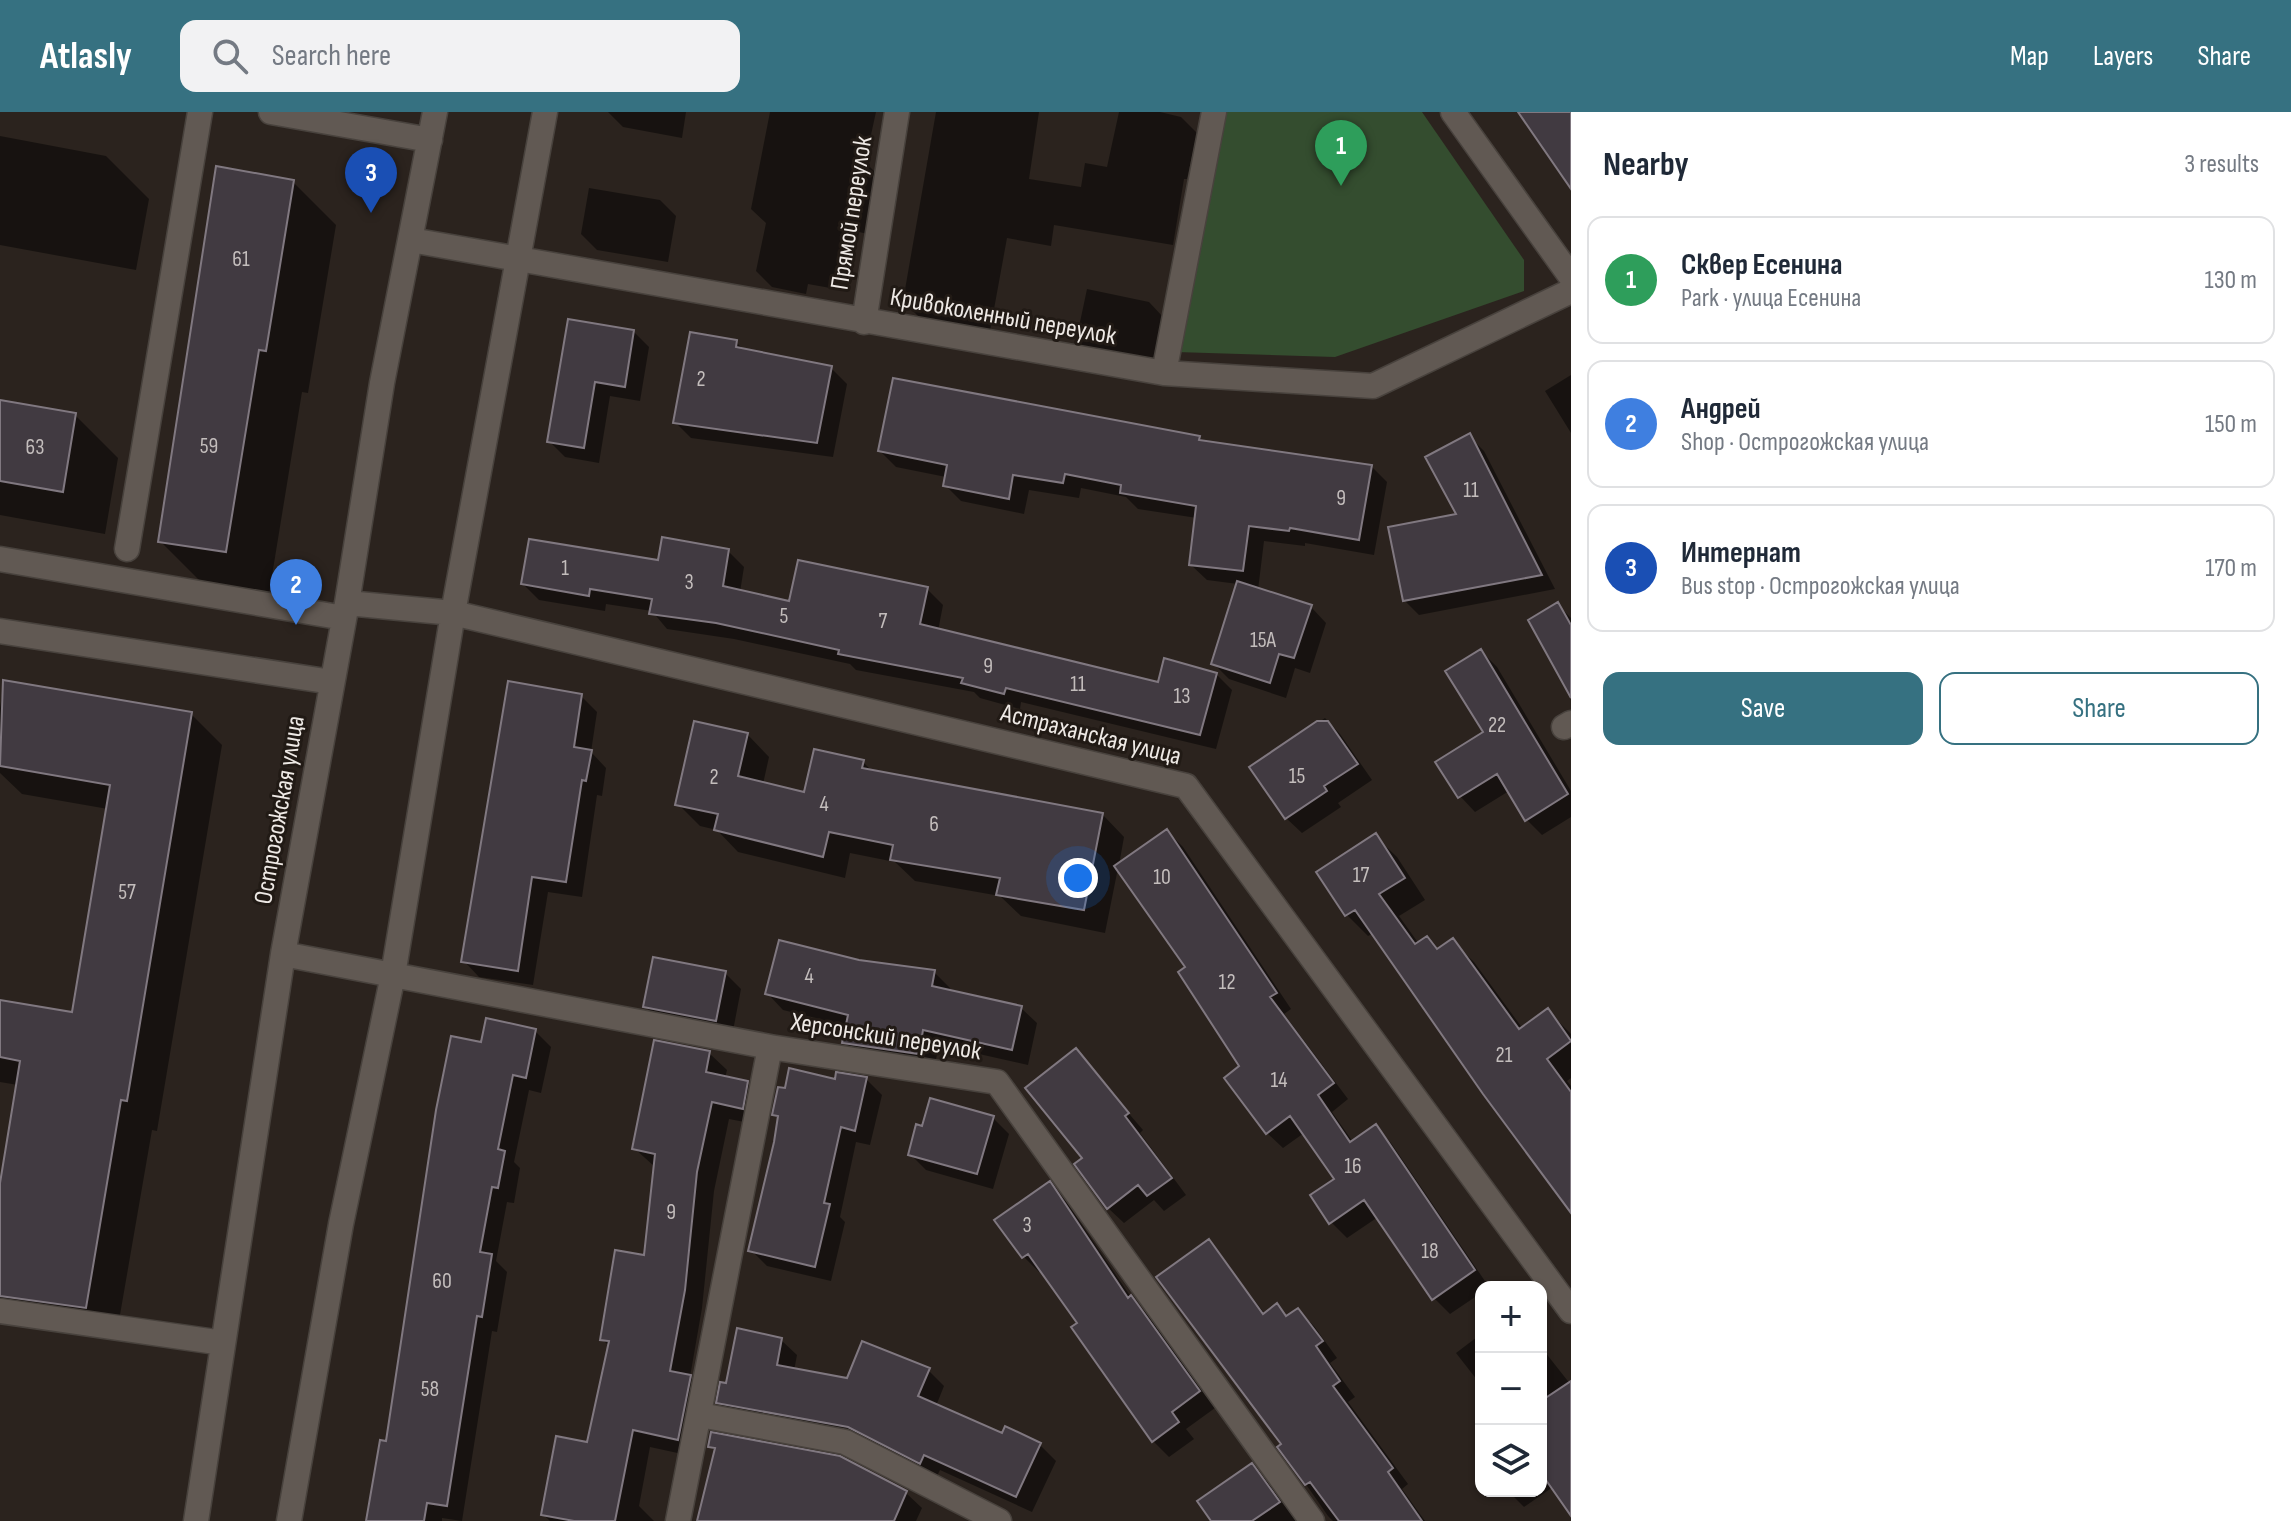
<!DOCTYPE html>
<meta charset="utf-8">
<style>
body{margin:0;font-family:"Sofia Sans Condensed",sans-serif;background:#f2f2f3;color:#1f2937}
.controls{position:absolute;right:24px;bottom:24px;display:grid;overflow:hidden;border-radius:16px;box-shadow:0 2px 6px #0004}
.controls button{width:72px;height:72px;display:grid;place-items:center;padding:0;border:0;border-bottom:2px solid #e0e1e3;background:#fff;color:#1f2937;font:40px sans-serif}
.you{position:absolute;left:1078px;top:766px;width:28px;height:28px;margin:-20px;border:6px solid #fff;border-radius:50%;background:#1a73e8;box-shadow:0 0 0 12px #1a73e833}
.badge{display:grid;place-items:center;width:52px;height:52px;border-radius:50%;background:#367181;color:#fff;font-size:26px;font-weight:700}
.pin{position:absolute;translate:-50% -66px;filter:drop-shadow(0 2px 4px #0008)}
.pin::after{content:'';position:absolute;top:42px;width:28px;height:24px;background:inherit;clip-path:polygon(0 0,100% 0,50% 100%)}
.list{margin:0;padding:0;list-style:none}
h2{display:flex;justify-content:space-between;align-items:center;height:104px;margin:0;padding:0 32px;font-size:34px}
h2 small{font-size:26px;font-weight:400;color:#747a83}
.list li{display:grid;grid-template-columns:52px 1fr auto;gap:24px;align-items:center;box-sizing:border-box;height:128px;margin:0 16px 16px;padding:0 16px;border:2px solid #e0e1e3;border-radius:16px}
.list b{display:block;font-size:30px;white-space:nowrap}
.list p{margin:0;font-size:26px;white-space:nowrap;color:#747a83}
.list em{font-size:26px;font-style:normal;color:#747a83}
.actions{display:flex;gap:16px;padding:24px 32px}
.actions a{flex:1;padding:18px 0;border:2px solid #367181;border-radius:16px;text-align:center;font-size:28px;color:#367181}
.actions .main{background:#367181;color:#fff}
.icon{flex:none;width:44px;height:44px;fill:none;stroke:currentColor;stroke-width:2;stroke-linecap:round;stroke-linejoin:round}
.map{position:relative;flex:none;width:1571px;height:1409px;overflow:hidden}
header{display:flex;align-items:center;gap:48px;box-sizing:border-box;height:112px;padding:0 40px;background:#367181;color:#fff}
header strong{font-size:38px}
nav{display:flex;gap:44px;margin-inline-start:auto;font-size:28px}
.search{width:560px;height:72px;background:#f2f2f3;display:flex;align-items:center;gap:20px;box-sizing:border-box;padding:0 28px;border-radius:16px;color:#747a83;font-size:30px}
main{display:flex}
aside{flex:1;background:#fff}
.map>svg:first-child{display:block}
.green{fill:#344d2f}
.shadow{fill:#0007}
.building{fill:#413a41;stroke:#807880;stroke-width:2}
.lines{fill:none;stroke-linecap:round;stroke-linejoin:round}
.minor-casing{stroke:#48423d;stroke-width:27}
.minor{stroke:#615953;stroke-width:24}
.labels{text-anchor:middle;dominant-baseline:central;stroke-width:6;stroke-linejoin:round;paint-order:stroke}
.number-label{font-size:22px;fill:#c3bdbc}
.street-label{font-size:26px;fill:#eee9e5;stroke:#211a15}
</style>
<header>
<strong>Atlasly</strong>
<div class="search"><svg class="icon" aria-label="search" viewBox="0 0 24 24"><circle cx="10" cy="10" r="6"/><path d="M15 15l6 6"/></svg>Search here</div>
<nav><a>Map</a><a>Layers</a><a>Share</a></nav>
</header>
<main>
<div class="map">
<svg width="1571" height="1409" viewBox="0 0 1571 1409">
<rect width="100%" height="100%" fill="#2b231e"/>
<path class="green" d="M 1223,0 L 1422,0 L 1524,148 L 1524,179 L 1335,245 L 1176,240 Z"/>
<path class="shadow" d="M 608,0 L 686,0 L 682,26 L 623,15 Z
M 770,0 L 876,0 L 865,50 L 879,64 L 868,122 L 859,120 L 847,179 L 808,172 L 806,182 L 772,175 L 756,159 L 766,111 L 751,97 Z
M 936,0 L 1039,0 L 1029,67 L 1081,75 L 1085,51 L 1107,55 L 1119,0 L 1160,0 L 1181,5 L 1197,21 L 1187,67 L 1184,67 L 1173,133 L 1054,113 L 1051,134 L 1007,126 L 990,219 L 919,205 L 903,189 Z
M 0,24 L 106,44 L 149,87 L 136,158 L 0,133 Z
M 217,57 L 293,70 L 336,113 L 308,281 L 302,280 L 269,482 L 203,472 L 160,429 Z
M 589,76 L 660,88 L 676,104 L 668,150 L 597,138 L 581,122 Z
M 1087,177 L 1149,190 L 1164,206 L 1154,256 L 1092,245 L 1076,229 Z
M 633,219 L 649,235 L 640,289 L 610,284 L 599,351 L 565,345 L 549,329 Z
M 736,230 L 744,238 L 831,256 L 847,272 L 833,345 L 691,326 L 675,310 Z
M 1571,263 L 1571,321 L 1545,279 Z
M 0,290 L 75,303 L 118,346 L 105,422 L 0,403 Z
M 1469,324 L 1484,339 L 1555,477 L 1419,503 L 1404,488 L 1459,404 Z
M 1199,325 L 1204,330 L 1371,354 L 1387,370 L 1374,443 L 1305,431 L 1305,434 L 1264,429 L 1258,478 L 1311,495 L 1326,511 L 1310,561 L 1295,556 L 1286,586 L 1229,567 L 1213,551 L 1238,472 L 1207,468 L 1191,453 L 1197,406 L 1138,397 L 1126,385 L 1081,376 L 1079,386 L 1029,378 L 1024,402 L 961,389 L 945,373 L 946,365 L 896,355 L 880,339 Z
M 728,439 L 744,455 L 740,480 L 791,491 L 927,477 L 943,493 L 938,519 L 1159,573 L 1216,562 L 1232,578 L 1216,637 L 1021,590 L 1020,597 L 980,586 L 974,580 L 856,558 L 850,552 L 734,527 L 667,517 L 652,499 L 606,492 L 605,499 L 539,488 L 523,472 Z
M 1557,492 L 1571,506 L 1571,582 Z
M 1481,539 L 1497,555 L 1571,679 L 1571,705 L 1542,723 L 1526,707 L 1509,679 L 1475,700 L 1460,684 L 1486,621 Z
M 4,571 L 191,602 L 222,633 L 157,1019 L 152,1018 L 116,1226 L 14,1213 L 0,1199 L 0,1083 L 18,973 L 0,970 L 0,890 L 73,902 L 108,697 L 22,682 L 0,661 L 0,596 Z
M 581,584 L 597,600 L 591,640 L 606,656 L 602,684 L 597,683 L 582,785 L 548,780 L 533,873 L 479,865 L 464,849 Z
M 1325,606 L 1340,622 L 1372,668 L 1338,691 L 1341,695 L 1302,721 L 1286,706 L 1252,655 Z
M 747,622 L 769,645 L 763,672 L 806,683 L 863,650 L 874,661 L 1102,702 L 1124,725 L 1119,753 L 1167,719 L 1183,735 L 1291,897 L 1284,902 L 1348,987 L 1332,1000 L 1353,1030 L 1376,1015 L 1391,1031 L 1489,1175 L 1481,1175 L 1481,1181 L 1450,1202 L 1434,1186 L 1378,1105 L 1347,1126 L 1331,1110 L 1336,1068 L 1304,1021 L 1283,1036 L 1267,1021 L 1242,955 L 1188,855 L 1118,756 L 1105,821 L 1021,804 L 1000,784 L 915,769 L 895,750 L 850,741 L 845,766 L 738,740 L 717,718 L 700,714 L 678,692 Z
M 1375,724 L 1397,745 L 1425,788 L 1399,804 L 1419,832 L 1427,826 L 1439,838 L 1452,829 L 1474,850 L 1523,917 L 1548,899 L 1571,922 L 1571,966 L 1567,969 L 1571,974 L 1571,1096 L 1374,821 L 1368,824 L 1347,803 Z
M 859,850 L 934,860 L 950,876 L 949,880 L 1021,896 L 1037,911 L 1028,953 L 939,933 L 934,957 L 860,946 L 845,930 L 848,914 L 783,898 L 768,882 Z
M 725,861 L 741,877 L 732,924 L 661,910 L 645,894 Z
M 535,919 L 551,935 L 541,981 L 529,978 L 514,1050 L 520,1056 L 514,1091 L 507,1090 L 496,1149 L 507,1160 L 497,1220 L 492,1219 L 462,1409 L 442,1406 L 442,1409 L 367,1409 L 483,933 Z
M 1075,939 L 1143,1018 L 1140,1021 L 1186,1083 L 1164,1099 L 1154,1088 L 1124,1111 L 1108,1096 L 1085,1047 Z
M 709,941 L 727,958 L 725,966 L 747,971 L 765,988 L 760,1013 L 729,1007 L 714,1079 L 702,1196 L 690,1265 L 708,1283 L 696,1345 L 650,1335 L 639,1394 L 654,1409 L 550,1409 L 543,1402 L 589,1332 L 610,1235 L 602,1227 L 646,1146 L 655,1055 L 634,1036 Z
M 866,967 L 882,983 L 870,1033 L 856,1030 L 840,1105 L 845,1110 L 831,1169 L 767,1154 L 751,1138 L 779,1007 L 774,1002 L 837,969 Z
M 993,1006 L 1009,1022 L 993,1077 L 926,1058 L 910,1042 L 923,1016 Z
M 1050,1072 L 1065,1088 L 1131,1185 L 1147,1202 L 1215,1296 L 1186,1317 L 1194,1327 L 1169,1345 L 1153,1329 L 1042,1158 L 1039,1160 L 1024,1145 Z
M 1209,1129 L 1265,1202 L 1277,1194 L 1288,1205 L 1298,1198 L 1314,1214 L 1337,1246 L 1330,1251 L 1355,1285 L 1348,1290 L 1408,1372 L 1402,1377 L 1425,1409 L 1333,1409 L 1328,1404 L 1280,1335 L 1284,1332 L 1158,1166 Z
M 1481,1222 L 1481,1273 L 1456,1241 Z
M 781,1228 L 797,1243 L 794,1259 L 848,1269 L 928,1258 L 944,1274 L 936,1294 L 1003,1323 L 1040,1333 L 1056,1349 L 1032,1400 L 940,1358 L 936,1366 L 734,1306 L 718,1290 L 728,1274 Z
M 1541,1235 L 1571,1273 L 1571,1401 L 1553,1375 L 1524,1395 L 1508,1379 L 1541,1379 Z
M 710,1334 L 906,1381 L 922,1396 L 916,1409 L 702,1409 L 716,1340 Z
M 1252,1354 L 1268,1370 L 1297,1409 L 1212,1409 Z"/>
<path class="building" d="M 1518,0 L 1571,0 L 1571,77 Z
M 216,54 L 294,68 L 266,239 L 259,238 L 226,440 L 158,430 Z
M 568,207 L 634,218 L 625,275 L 595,270 L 584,336 L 547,330 Z
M 690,220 L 737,228 L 736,235 L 832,254 L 817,331 L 673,311 Z
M 893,266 L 1200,324 L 1199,328 L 1372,353 L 1359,428 L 1290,416 L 1289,419 L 1249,414 L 1243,459 L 1189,453 L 1196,394 L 1120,381 L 1121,373 L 1065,362 L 1063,371 L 1013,363 L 1009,387 L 943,374 L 947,353 L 878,339 Z
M 0,288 L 76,301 L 63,380 L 0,369 Z
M 1470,321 L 1542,463 L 1403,489 L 1388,415 L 1456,402 L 1425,345 Z
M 662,425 L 729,437 L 723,474 L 789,489 L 798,448 L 928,475 L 920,512 L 1158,570 L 1164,546 L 1217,561 L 1200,623 L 1006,576 L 1004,582 L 961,571 L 963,566 L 838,542 L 839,538 L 716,511 L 649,502 L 652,487 L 590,477 L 589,484 L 521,472 L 529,427 L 658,448 Z
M 1237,469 L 1312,493 L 1294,546 L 1279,542 L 1270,571 L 1211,552 Z
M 1558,490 L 1571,513 L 1571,586 L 1528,508 Z
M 1481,537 L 1568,682 L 1525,709 L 1497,662 L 1458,686 L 1435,650 L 1483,620 L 1445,559 Z
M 3,568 L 192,600 L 127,989 L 121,988 L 86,1196 L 0,1184 L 0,1071 L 20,949 L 0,945 L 0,888 L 72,900 L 110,673 L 0,654 Z
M 508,569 L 582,582 L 574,635 L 592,638 L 586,669 L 582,668 L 566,770 L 532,765 L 518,859 L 461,850 Z
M 694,609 L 748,621 L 738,664 L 804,680 L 814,637 L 864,648 L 862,656 L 1103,701 L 1084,798 L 996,783 L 1000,766 L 890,748 L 893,733 L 829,720 L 823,745 L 714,718 L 718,702 L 675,693 Z
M 1317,609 L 1328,609 L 1358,652 L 1324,674 L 1327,679 L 1285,707 L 1249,655 Z
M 1167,717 L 1277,881 L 1270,885 L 1334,971 L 1318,983 L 1350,1030 L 1376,1012 L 1475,1158 L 1432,1188 L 1364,1088 L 1329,1112 L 1310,1083 L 1334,1067 L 1290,1004 L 1266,1022 L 1224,966 L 1239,954 L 1178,860 L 1185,855 L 1114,754 Z
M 1376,721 L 1405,766 L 1379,782 L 1415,832 L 1427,824 L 1437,837 L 1453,826 L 1519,917 L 1548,896 L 1571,929 L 1547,947 L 1571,980 L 1571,1101 L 1483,982 L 1355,798 L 1345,804 L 1316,760 Z
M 779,828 L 859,848 L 935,858 L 932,874 L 1022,894 L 1012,938 L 923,918 L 919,942 L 842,931 L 848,903 L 765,882 Z
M 653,845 L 726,859 L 716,909 L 643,895 Z
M 486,906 L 536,917 L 526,966 L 513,963 L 498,1037 L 505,1039 L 498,1076 L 492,1075 L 480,1140 L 492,1142 L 482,1205 L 477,1204 L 447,1394 L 427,1391 L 424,1409 L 366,1409 L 380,1328 L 386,1329 L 436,998 L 451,924 L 481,930 Z
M 654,928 L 710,939 L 706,960 L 748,969 L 743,997 L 712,990 L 697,1060 L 685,1178 L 670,1259 L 691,1263 L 678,1328 L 633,1318 L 615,1409 L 574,1409 L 541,1403 L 556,1324 L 587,1330 L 609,1229 L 600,1228 L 615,1138 L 644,1143 L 655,1042 L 632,1037 Z
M 1076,936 L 1129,1001 L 1125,1004 L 1172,1066 L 1147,1084 L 1138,1073 L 1107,1097 L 1074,1052 L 1082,1046 L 1025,976 Z
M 789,956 L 835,967 L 836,960 L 867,965 L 855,1019 L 841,1015 L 824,1091 L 830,1092 L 815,1155 L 748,1139 L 774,1030 L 778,1004 L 772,1003 L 778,975 L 785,976 Z
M 930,986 L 994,1004 L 977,1062 L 908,1043 L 916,1012 L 922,1014 Z
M 1050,1069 L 1128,1186 L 1131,1183 L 1200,1279 L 1172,1300 L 1179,1310 L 1152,1330 L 1071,1215 L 1077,1211 L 1028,1142 L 1022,1146 L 994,1108 Z
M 1209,1127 L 1263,1202 L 1277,1191 L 1286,1204 L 1298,1196 L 1323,1229 L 1316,1234 L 1340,1269 L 1333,1274 L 1393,1356 L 1388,1360 L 1422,1409 L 1339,1409 L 1310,1370 L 1305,1373 L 1277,1335 L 1281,1332 L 1156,1165 Z
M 737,1216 L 782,1226 L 777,1253 L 847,1266 L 862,1229 L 930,1256 L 918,1284 L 1002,1321 L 1005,1314 L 1041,1331 L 1016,1385 L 924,1343 L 920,1352 L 848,1315 L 716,1291 L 720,1270 L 726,1271 Z
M 1571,1269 L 1571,1404 L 1541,1361 L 1541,1289 Z
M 711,1320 L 840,1344 L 907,1379 L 894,1409 L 697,1409 L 715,1336 L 708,1335 Z
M 1252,1351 L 1280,1390 L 1252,1409 L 1211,1409 L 1197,1389 Z"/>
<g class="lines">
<g class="minor-casing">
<path id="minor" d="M 271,0 L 430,28
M 1453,0 L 1571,165
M 411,128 L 1164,261 L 1373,274 L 1571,179
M 864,210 L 897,0
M 1164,261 L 1214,0
M 127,437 L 200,0
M 0,447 L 344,506
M 347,491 L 453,501 L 1186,674 L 1571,1199
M 0,519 L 332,570
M 1564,615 L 1571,611
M 283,842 L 770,935 L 997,970 L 1312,1409
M 0,1199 L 223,1231
M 700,1303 L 845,1330 L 999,1409
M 196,1409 L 283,842 L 347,491 L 382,271 L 435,0
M 289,1409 L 341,1112 L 393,863 L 453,501 L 545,0
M 678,1409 L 770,935"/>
</g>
<use href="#minor" class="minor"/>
</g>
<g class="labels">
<g class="number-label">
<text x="241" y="147">61</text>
<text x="701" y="267">2</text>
<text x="209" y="334">59</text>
<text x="35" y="335">63</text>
<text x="1471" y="378">11</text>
<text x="1341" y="386">9</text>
<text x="565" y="456">1</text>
<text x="689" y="470">3</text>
<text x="784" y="504">5</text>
<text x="883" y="509">7</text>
<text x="1263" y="528">15А</text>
<text x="988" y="554">9</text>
<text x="1078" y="572">11</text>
<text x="1182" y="584">13</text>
<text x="1497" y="613">22</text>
<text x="1297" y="664">15</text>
<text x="714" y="665">2</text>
<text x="824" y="692">4</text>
<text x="934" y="712">6</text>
<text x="1361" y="763">17</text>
<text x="1162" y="765">10</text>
<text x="127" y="780">57</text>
<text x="809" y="864">4</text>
<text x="1227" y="870">12</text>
<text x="1504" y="943">21</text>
<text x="1279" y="968">14</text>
<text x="1353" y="1054">16</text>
<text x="671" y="1100">9</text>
<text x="1027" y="1113">3</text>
<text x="1430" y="1139">18</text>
<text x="442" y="1169">60</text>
<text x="430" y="1277">58</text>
</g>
<g class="street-label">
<text transform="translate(852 101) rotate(-81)">Прямой переулок</text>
<text transform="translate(1003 205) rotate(10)">Кривоколенный переулок</text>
<text transform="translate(1091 623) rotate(14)">Астраханская улица</text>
<text transform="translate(280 698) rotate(-80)">Острогожская улица</text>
<text transform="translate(886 925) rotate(9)">Херсонский переулок</text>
</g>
</g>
</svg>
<div class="controls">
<button>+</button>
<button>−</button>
<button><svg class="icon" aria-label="layers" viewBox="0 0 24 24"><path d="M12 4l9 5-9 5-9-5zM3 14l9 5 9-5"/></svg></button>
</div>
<div class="you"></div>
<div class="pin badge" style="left:1341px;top:74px;background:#2e9e5b">1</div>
<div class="pin badge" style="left:296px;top:513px;background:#3f7fe0">2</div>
<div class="pin badge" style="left:371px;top:101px;background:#1a4fb4">3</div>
</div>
<aside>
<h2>Nearby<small>3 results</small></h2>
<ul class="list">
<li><span class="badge" style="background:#2e9e5b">1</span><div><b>Сквер Есенина</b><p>Park · улица Есенина</p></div><em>130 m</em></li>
<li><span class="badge" style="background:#3f7fe0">2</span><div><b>Андрей</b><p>Shop · Острогожская улица</p></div><em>150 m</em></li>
<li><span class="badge" style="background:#1a4fb4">3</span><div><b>Интернат</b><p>Bus stop · Острогожская улица</p></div><em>170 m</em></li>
</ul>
<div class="actions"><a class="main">Save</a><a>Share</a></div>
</aside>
</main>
